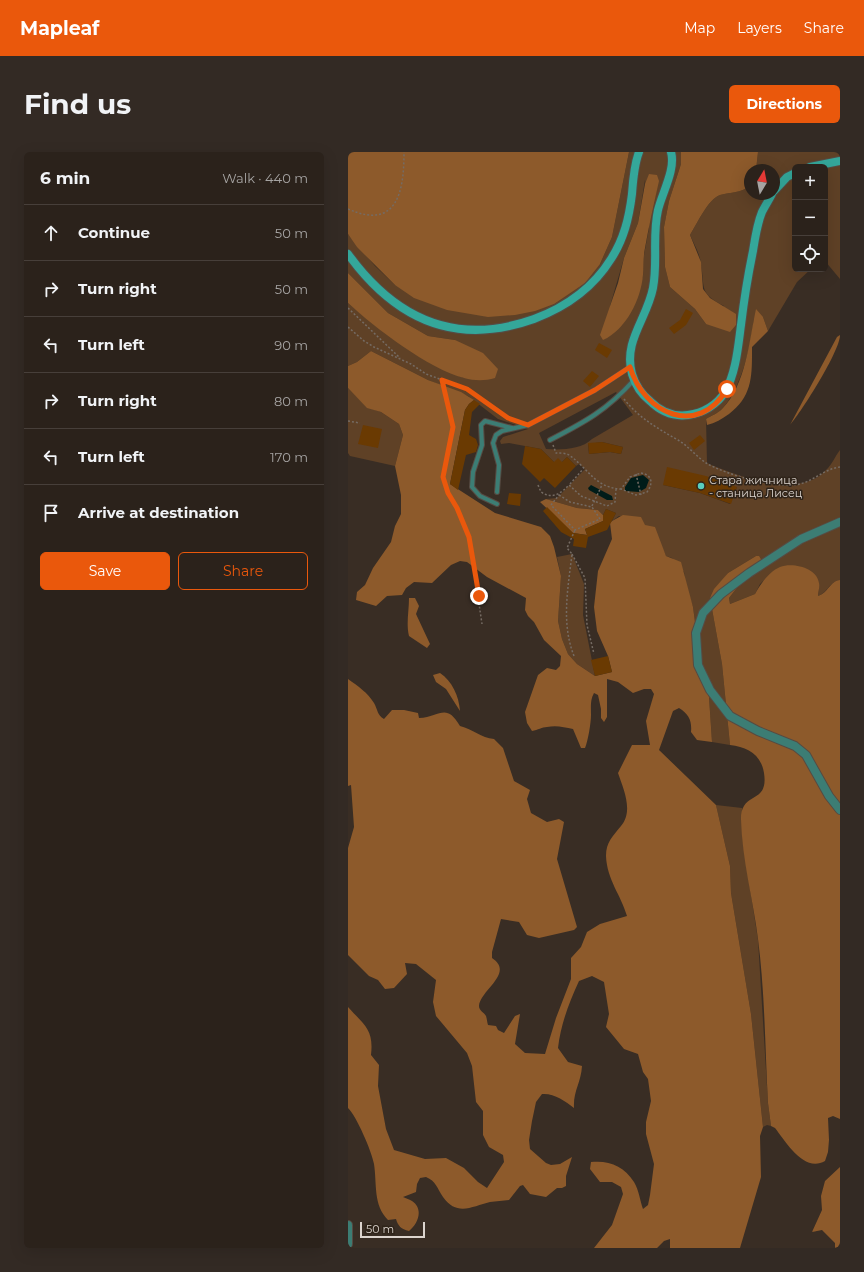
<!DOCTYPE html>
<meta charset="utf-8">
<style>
body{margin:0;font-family:Montserrat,sans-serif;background:#332a24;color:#f1f3f6}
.controls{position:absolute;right:12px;top:12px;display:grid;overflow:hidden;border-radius:6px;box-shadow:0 4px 16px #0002}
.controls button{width:36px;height:36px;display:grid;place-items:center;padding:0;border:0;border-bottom:1px solid #473f3a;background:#2b221b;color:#f1f3f6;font:20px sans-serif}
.compass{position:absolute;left:396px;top:12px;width:36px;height:36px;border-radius:50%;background:#2b221b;box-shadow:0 4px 16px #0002;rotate:10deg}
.scale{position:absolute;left:12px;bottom:10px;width:65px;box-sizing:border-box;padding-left:4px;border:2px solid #dcd4ce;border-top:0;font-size:11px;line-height:14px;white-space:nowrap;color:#dcd4ce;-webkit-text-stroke:3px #2f241a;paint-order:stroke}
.stop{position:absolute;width:12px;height:12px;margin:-9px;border:3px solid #ea580c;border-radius:50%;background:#fff}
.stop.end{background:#ea580c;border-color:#fff;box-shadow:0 1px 4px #0008}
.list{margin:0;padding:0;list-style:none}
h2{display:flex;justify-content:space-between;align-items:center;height:52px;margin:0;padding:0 16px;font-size:17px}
h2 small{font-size:13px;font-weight:400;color:#a6a4a3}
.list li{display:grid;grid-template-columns:26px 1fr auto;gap:12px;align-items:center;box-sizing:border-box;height:56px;padding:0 16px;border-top:1px solid #473f3a}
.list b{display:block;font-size:15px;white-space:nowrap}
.list em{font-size:13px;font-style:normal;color:#a6a4a3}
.actions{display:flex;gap:8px;padding:12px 16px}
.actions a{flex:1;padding:9px 0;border:1px solid #ea580c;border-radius:6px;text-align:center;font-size:14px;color:#ea580c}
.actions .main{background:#ea580c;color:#fff}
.icon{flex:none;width:22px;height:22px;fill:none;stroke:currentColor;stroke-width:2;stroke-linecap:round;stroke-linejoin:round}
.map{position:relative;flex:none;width:492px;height:1096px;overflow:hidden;border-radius:6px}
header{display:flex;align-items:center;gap:24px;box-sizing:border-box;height:56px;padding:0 20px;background:#ea580c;color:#fff}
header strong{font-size:19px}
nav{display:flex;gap:22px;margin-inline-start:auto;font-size:14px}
.intro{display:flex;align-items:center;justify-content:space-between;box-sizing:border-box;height:96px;padding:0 24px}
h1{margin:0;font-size:28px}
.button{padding:10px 18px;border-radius:6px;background:#ea580c;color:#fff;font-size:14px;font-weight:700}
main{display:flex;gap:24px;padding:0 24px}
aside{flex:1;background:#2b221b;border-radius:6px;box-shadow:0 4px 16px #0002}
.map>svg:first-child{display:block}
.green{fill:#5f4126;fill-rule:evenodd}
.forest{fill:#8d5a2b}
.water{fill:#001c19}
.building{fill:#6a3a02}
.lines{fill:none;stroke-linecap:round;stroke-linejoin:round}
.lane-casing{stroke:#564b43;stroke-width:6}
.street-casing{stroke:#564b43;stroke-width:10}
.secondary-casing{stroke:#564b43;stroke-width:10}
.path{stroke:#756b63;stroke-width:1.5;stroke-dasharray:2 2;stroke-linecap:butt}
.lane{stroke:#3c7d74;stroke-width:4}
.street{stroke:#3c7d74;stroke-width:8}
.secondary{stroke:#34a79a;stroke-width:8}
.route{stroke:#ea580c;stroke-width:5}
.poi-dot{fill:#59cebf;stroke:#2f241a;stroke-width:1.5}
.labels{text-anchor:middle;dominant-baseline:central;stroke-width:3;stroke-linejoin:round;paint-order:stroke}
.poi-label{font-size:11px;fill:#dcd4ce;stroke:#2f241a;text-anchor:start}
</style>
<header>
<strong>Mapleaf</strong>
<nav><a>Map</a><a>Layers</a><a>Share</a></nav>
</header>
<div class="intro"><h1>Find us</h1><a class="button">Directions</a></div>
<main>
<aside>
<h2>6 min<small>Walk · 440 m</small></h2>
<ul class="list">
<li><svg class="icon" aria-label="ahead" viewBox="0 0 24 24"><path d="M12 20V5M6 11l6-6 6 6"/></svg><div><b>Continue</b></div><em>50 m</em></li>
<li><svg class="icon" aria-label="right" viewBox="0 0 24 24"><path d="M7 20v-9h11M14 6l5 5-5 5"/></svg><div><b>Turn right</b></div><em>50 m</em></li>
<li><svg class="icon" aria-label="left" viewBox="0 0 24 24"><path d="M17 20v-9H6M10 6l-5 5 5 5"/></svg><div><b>Turn left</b></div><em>90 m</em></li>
<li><svg class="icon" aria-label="right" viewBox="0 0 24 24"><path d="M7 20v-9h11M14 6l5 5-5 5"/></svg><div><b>Turn right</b></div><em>80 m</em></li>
<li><svg class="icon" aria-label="left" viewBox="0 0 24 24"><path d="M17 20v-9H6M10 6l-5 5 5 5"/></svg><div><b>Turn left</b></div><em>170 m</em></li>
<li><svg class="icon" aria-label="arrive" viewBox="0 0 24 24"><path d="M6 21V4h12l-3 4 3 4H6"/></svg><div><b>Arrive at destination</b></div></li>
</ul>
<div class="actions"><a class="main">Save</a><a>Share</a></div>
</aside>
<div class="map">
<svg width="492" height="1096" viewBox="0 0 492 1096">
<rect width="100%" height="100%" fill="#392d24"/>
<path class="green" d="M 281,0 L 333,0 L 333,12 L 321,49 L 316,75 L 317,115 L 322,135 L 347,157 L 358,172 L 376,154 C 351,141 357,137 353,112 C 352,102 346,92 342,83 C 349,72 360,47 372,43 C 384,40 392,41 402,34 L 402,42 L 426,42 L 426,18 L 408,18 L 410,0 L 492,0 L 492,127 L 477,109 L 477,15 L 447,15 L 447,117 L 463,117 L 449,130 L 420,179 L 415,165 L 406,167 C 403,194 393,237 374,257 C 370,261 363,264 358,267 L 359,311 C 389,324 451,348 478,318 C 484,313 487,304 492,298 L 492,428 C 482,429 479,441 470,444 L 471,431 L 426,419 L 412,432 L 407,442 L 382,452 L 381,446 L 395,428 L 408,404 L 380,421 L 362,446 L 374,512 L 382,593 L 364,590 L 361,545 L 352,507 L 345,455 L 338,434 L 336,420 L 324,406 L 318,404 C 306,376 298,373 271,364 L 264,369 L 268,361 L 258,357 L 255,363 L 250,358 L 229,356 L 198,347 L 209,346 L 237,317 L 231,312 L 228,314 L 219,305 L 214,310 L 206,310 L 193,297 L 161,291 L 153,292 L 152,289 L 155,285 L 180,277 L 150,267 L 120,244 L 80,228 L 23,199 L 9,210 L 0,214 L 0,151 C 36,181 73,209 116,226 L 107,188 L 80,184 L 40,161 L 0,121 L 0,82 L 27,114 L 47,133 L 252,112 L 264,85 ZM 297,28 L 301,76 L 296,103 L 295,123 L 290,143 L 274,173 L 262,154 L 276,106 L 290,71 ZM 268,240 L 285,263 L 244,287 C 233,298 212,298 198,297 L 191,281 ZM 254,290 L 275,295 L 273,302 L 262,300 L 241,302 L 240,292 ZM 315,333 L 389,335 L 382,352 L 352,341 Z
M 0,236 L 19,255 L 33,260 L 51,272 L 55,283 L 47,314 L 2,304 L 0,301 Z
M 224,402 L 236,432 L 235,463 L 247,524 L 229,512 L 220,502 L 214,487 L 210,469 L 213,424 L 209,405 Z
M 368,653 L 394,656 L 395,691 L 410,788 L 420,951 L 423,974 L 419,973 L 415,975 L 403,862 L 383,741 L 382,714 Z"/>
<path class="forest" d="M 0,0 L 281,0 L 264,85 L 252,112 L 237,131 L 206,152 L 187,159 L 167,163 L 140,165 L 99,158 L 66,146 L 47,133 L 9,95 L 0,82 Z
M 333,0 L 410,0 L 408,18 L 402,18 L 402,34 C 392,41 384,40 372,43 C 360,47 349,72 342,83 L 353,110 L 355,137 L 362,146 L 388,162 L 388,173 L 382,180 L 358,172 L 347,157 L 322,135 L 317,115 L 316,75 L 321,49 L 333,12 Z
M 301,22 L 309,23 L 311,29 C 306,51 301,73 297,96 C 295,105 296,114 295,123 C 293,147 278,178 255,188 L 252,183 L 270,131 L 276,106 L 290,71 L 297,32 Z
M 0,121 L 40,161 L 80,184 L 107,188 L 135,201 L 150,217 L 147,226 C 137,229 127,229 116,226 C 81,217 27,176 0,151 Z
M 408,157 L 415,165 L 420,179 L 404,195 C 404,223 405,244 381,262 C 374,267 367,271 359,273 L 358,267 C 363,264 370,261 374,257 C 398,233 401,189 408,157 Z
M 492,183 C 492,199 454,259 442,273 L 489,185 Z
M 23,199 L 80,228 L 113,240 L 126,248 L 121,252 L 117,258 L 102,332 L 147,361 L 193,375 L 202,384 L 206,395 L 213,424 L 210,469 L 214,487 L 220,502 L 229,512 L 247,524 L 264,520 L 260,504 L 249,479 L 246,455 L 250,419 L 264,387 L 262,371 L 264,369 L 275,363 L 293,365 L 297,373 L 307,375 L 318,404 L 333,410 L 345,455 L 352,507 L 361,545 L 364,590 L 349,588 L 343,580 C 344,569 341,562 331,556 L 325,559 L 311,598 L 368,653 L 382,714 L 383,741 L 403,862 L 415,975 L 412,984 L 413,1025 L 392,1096 L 322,1096 L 322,1087 L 316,1089 L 309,1096 L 246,1096 L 264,1073 L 275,1042 L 273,1035 L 264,1030 L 252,1030 L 242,1017 L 243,1010 C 261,1008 276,1014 286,1030 C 291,1038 292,1049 295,1057 L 300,1053 L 302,1043 L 306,1012 L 298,982 L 298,970 L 303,949 L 300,927 L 295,920 L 290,902 L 276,897 L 258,875 L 261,862 L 256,830 L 244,824 L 231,829 C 221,851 213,871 210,896 L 220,910 L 234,914 C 233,931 225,939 226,956 C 217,949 206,941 194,942 L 188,950 L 184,969 L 181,988 L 182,997 L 198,1011 L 203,1013 L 212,1012 L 224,1005 L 218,1024 L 218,1034 L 214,1036 L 209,1036 L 198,1045 L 182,1042 L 175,1033 L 172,1034 L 161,1048 C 155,1049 148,1049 142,1050 C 125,1054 109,1065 95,1045 C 89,1036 88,1029 78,1025 L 72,1026 L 69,1032 L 68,1040 L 55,1045 C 57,1046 61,1047 64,1049 C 76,1057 70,1072 61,1079 C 53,1077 50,1074 48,1067 L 40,1068 C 25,1053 29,1032 26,1012 C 24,1000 8,963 0,956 L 0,855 C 16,873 26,877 23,903 L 31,913 L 30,934 L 38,977 L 46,998 L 77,1007 L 98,1006 L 116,1016 L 130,1030 L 139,1036 L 156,1010 L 155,1003 L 141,995 L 135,983 L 135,959 L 128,950 L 124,914 L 119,901 L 88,864 L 85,850 L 88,828 L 68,812 L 57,811 L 59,822 L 46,836 L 37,837 L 30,828 L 21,824 L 0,803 L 0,696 L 6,675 L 3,633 L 0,634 L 0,527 C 10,534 20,541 26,551 C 30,558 29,563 36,567 L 44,558 L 56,558 L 70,561 L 71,566 C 92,565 98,550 112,574 C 125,577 133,586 146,587 L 155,596 L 166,629 L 182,638 L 179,647 L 183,661 L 199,670 L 211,667 L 216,670 L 209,707 L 229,775 L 226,778 L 191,786 L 179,783 L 171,770 L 153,767 L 144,800 L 144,806 C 167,821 132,838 131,854 C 131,859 136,860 138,864 C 139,867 139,870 140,873 L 148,874 L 150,878 L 156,881 L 167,864 L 172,862 L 167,892 L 177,901 L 197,902 L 208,866 L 223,827 L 223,806 L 233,795 L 239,780 L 252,772 L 279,764 C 273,743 259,728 258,704 C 258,690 265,684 273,674 C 286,659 275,636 270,621 L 284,593 L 302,593 L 298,569 L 306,542 L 303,537 L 296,537 L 285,541 L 270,530 L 259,527 L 259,565 L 256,570 L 253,566 L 253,557 L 250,543 L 246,541 C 242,548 243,555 243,563 C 243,571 240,589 237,596 L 233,596 L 225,577 C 216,575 208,573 199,575 C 194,575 190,578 184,579 L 179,571 L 177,560 L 190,523 L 199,516 L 208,518 L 212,514 L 213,504 L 196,488 L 186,470 L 180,464 L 177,458 L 178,446 L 139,425 L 119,410 L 112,409 L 103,413 L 84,431 L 66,430 L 58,436 L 54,443 L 39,444 L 28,454 L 8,448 L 9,440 L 17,433 L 25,416 L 43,390 L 47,374 L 53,362 L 53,343 L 47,314 L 55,283 L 51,272 L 33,260 L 19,256 L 0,236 L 0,214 L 9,210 Z
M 198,347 L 229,356 L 250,358 L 255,363 L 255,369 L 237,377 L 239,383 L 225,381 L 192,350 Z
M 408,404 L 411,404 L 414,409 L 395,428 L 381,446 L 382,452 L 407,442 C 412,432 422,419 432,415 C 445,410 469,416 471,431 C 472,435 470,440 470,444 C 480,441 482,429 492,428 L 492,967 L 485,964 L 480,966 L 481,988 L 480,1000 L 477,1009 C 456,1021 438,990 427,976 L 423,974 L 420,951 C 417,897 417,841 410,787 C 405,747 394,708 393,667 C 393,638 421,653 416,621 C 413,602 399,595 382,593 L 374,512 L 362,446 L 366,437 L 380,421 Z
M 61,446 L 67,446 L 71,454 L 68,462 L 82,492 L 79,496 L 61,484 C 58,472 61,459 61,446 Z
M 92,521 C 104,529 111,544 112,559 L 98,537 L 88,530 L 85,523 Z
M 492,1015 L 492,1096 L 487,1096 L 487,1091 L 474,1078 L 464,1080 L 474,1058 L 473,1044 L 477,1029 Z"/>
<path class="water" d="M 295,323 L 301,328 L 298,336 L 291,340 L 277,339 L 277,335 L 283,326 Z
M 243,333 L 264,344 L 265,348 L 259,348 L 241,338 L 240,336 Z"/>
<path class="building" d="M 338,157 L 345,161 L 338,173 L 326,182 L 321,176 L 332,168 Z
M 251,191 L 264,198 L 259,206 L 247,198 Z
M 244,219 L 251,224 L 242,235 L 235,229 Z
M 126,248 L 132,252 L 124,260 L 121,283 L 128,287 L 130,293 L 128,300 L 118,303 L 110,338 L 102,332 L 117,258 L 121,252 Z
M 15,273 L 34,277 L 30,296 L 10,292 Z
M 352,283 L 357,289 L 346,298 L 341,291 Z
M 254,290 L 275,295 L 273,302 L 262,300 L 241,302 L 240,291 Z
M 177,294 L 193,297 L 206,310 L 210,306 L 214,310 L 219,305 L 228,314 L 207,336 L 196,326 L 192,330 L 174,312 Z
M 319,315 L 358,324 L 389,335 L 383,352 L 352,341 L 315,333 Z
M 161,341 L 173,342 L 172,354 L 159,352 Z
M 199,355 L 225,381 L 239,383 L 237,377 L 255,369 L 255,363 L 258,357 L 268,361 L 259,378 L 240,385 L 238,396 L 225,394 L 226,387 L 213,380 L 195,359 Z
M 260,504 L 264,520 L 247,524 L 243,508 Z"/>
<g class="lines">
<g class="lane-casing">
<path id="lane" d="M 202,288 C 237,270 259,258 286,228
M 149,340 L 151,313 L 145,291 L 148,283 L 154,279 L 180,273 L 247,238 L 282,215
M 149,352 L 132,344 L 124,335 L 125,320 L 134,293 L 133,273 L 137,269 L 164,276"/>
</g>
<g class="street-casing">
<path id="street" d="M 492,370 L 453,387 L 401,421 L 373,442 L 355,461 L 348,481 L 350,513 L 362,538 L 382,564 L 410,579 L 447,594 L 458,603 L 481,644 L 492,658
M 0,1073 L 0,1092"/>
</g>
<g class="secondary-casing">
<path id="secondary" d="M 323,0 C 328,17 314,41 310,58 C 304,84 310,110 305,136 C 299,167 275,189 284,222 C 287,232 293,242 302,249 C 312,259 325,265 340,263 C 355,261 369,253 377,240 C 388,221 390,195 393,173 C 396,148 400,123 405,99 C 407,86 409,72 414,60 C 417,54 421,48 424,42
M 462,15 L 492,9
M 426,39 L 439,25 L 447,21
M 0,102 C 47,167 108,195 186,167 C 218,155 245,136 263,107 C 276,87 281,66 284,42 C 285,28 286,13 291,0"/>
</g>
<path class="path" d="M 0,57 C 50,79 56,38 56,0
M 0,156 L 52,206
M 0,175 L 16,189 L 26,195 L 63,212 L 78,222 L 119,237 L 152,262 L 168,269
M 94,227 L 105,275 L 96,316 L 97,334 L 109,356 L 121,385 L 134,472
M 276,247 C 291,266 309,276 330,288 C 340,294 348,304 358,311 C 379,323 423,335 447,333 C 464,331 475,317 492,315
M 0,269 L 12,271
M 205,293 L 208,301 C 212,301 218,301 221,303 C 240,316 247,336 273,337
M 293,321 C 305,323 305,332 299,340 L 288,343 L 273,337 L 282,325 Z
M 288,322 L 293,343
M 222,332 L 235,317
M 190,333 L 193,340 C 205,348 213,341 221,333 L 233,344 L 259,354 L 267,350 L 268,337
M 211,343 L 222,350 L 244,355 L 252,367 L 227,378 L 203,353 Z
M 244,354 L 254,333
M 224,402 L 237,426 L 239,473 L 246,502
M 226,504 C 213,471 220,436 224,402 L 219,396 L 227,378"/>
<use href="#lane" class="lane"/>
<use href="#street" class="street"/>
<use href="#secondary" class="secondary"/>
</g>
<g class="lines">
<path class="route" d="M 131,444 L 121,385 L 109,356 L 100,341 L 95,325 L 105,275 L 94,228 L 119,237 L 160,266 L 180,273 L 247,238 L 282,215 C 296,262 350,286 379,237"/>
</g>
<circle class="poi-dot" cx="353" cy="334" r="4"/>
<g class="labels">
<g class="poi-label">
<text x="361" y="328">Стара жичница<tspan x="361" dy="13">- станица Лисец</tspan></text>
</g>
</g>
</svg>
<div class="controls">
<button>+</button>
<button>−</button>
<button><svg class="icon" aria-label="locate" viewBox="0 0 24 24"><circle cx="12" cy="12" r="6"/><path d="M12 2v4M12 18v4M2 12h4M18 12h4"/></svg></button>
</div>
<svg class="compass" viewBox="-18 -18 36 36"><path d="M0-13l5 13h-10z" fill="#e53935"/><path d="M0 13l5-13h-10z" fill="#a6a4a3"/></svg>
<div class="scale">50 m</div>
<div class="stop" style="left:379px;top:237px"></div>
<div class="stop end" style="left:131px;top:444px"></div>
</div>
</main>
